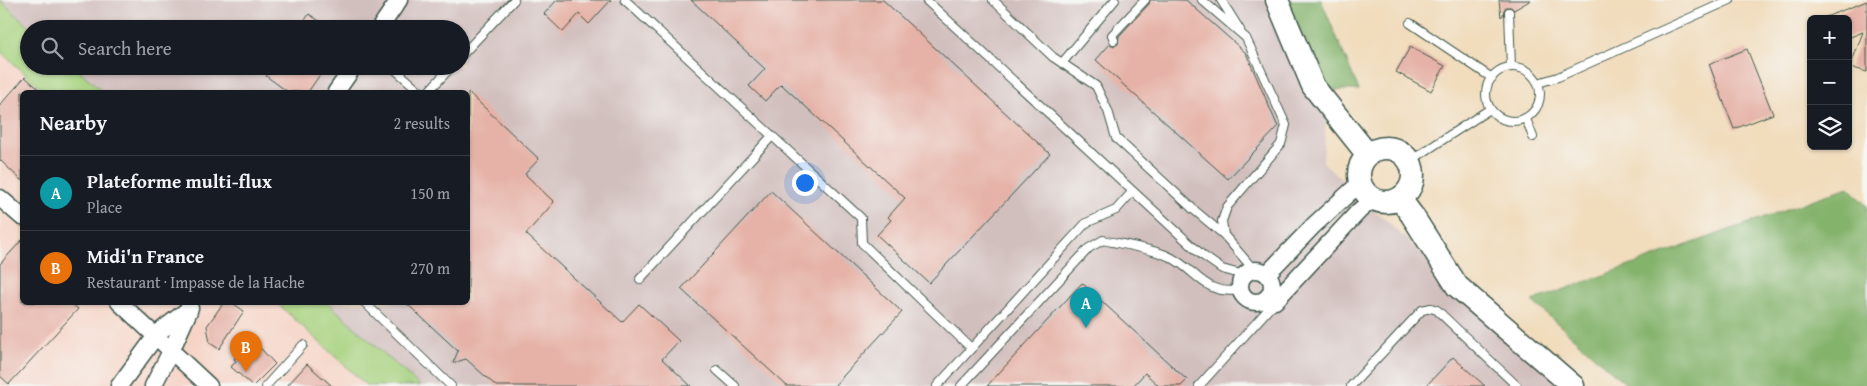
<!DOCTYPE html>
<meta charset="utf-8">
<style>
body{margin:0;font-family:"Gentium Book Plus",serif;background:#242831;color:#f1f3f6}
.controls{position:absolute;right:15px;top:15px;display:grid;overflow:hidden;border-radius:8px;box-shadow:0 1px 4px #0004}
.controls button{width:45px;height:45px;display:grid;place-items:center;padding:0;border:0;border-bottom:1px solid #363941;background:#171b24;color:#f1f3f6;font:25px sans-serif}
.you{position:absolute;left:804px;top:182px;width:18px;height:18px;margin:-12px;border:4px solid #fff;border-radius:50%;background:#1a73e8;box-shadow:0 0 0 8px #1a73e833}
.badge{display:grid;place-items:center;width:32px;height:32px;border-radius:50%;background:#d690ce;color:#fff;font-size:16px;font-weight:700}
.pin{position:absolute;translate:-50% -41px;filter:drop-shadow(0 1px 2px #0008)}
.pin::after{content:'';position:absolute;top:26px;width:18px;height:15px;background:inherit;clip-path:polygon(0 0,100% 0,50% 100%)}
.list{margin:0;padding:0;list-style:none}
h2{display:flex;justify-content:space-between;align-items:center;height:65px;margin:0;padding:0 20px;font-size:21px}
h2 small{font-size:16px;font-weight:400;color:#9ea1a6}
.list li{display:grid;grid-template-columns:32px 1fr auto;gap:15px;align-items:center;box-sizing:border-box;height:75px;padding:0 20px;border-top:1px solid #363941}
.list b{display:block;font-size:19px;white-space:nowrap}
.list p{margin:0;font-size:16px;white-space:nowrap;color:#9ea1a6}
.list em{font-size:16px;font-style:normal;color:#9ea1a6}
.icon{flex:none;width:28px;height:28px;fill:none;stroke:currentColor;stroke-width:2;stroke-linecap:round;stroke-linejoin:round}
.map{position:relative;flex:none;width:1867px;height:386px;overflow:hidden}
.search{position:absolute;background:#171b24;box-shadow:0 1px 4px #0004;left:20px;top:20px;width:450px;height:55px;display:flex;align-items:center;gap:12px;box-sizing:border-box;padding:0 18px;border-radius:28px;color:#9ea1a6;font-size:19px}
.panel{position:absolute;background:#171b24;box-shadow:0 1px 4px #0004;left:20px;top:90px;width:450px;height:215px;border-radius:8px}
.map>svg:first-child{display:block}
.built{fill:#f6d2c4}
.industrial{fill:#d1bfbe}
.green{fill:#a6d17d;stroke:#628758}
.forest{fill:#84b36c;stroke:#527850}
.building{fill:#e6b2a7}
.lines{fill:none;stroke-linecap:round;stroke-linejoin:round}
.lane-casing{stroke:#3e5548;stroke-width:10}
.street-casing{stroke:#3e5548;stroke-width:19}
.secondary-casing{stroke:#3e5548;stroke-width:25}
.lane{stroke:#fff;stroke-width:8}
.street{stroke:#fff;stroke-width:16}
.secondary{stroke:#fff;stroke-width:22}
</style>
<div class="map">
<svg width="1867" height="386" viewBox="0 0 1867 386">
<rect width="100%" height="100%" fill="#f6f6f2"/>
<filter id="ink" filterUnits="userSpaceOnUse"><feTurbulence type="fractalNoise" baseFrequency=".02" numOctaves="2"/><feDisplacementMap in="SourceGraphic" scale="10" xChannelSelector="R" yChannelSelector="G"/><feConvolveMatrix kernelMatrix="1 2 1 2 8 2 1 2 1" color-interpolation-filters="sRGB"/></filter>
<filter id="wash" filterUnits="userSpaceOnUse"><feTurbulence type="fractalNoise" baseFrequency=".0096" numOctaves="4" result="noise"/><feDisplacementMap in="SourceGraphic" scale="20" xChannelSelector="R" yChannelSelector="G"/><feGaussianBlur stdDeviation="1.12" result="paint"/><feColorMatrix in="noise" values="0 0 0 0 0 0 0 0 0 0 0 0 0 0 0 0 0 1.4 0 .05"/><feComposite in="paint" operator="in"/></filter>
<g filter="url(#wash)">
<rect width="100%" height="100%" fill="#f1dcbc"/>
<path class="built" d="M 0,51 L 45,92 L 22,92 L 22,302 L 277,303 L 367,386 L 0,386 Z"/>
<path class="industrial" d="M 0,0 L 1286,0 L 1328,90 L 1323,162 L 1565,386 L 420,386 L 328,303 L 468,302 L 468,92 L 103,92 L 74,66 L 461,66 L 461,29 L 32,29 Z"/>
<path class="green" d="M 0,0 L 32,29 L 29,29 L 29,66 L 74,66 L 103,92 L 45,92 L 0,51 Z
M 277,303 L 328,303 L 420,386 L 367,386 Z"/>
<path class="forest" d="M 1286,0 L 1321,0 L 1359,90 L 1328,90 Z
M 1848,187 L 1867,206 L 1867,386 L 1628,386 L 1532,301 Z"/>
<g id="blocks">
<path class="building" d="M 557,0 L 611,0 L 589,24 L 579,14 L 563,32 L 544,14 Z
M 691,0 L 883,0 L 1050,154 L 929,283 L 877,235 L 891,220 L 888,217 L 905,198 L 781,84 L 765,101 L 749,86 L 765,69 Z
M 1150,0 L 1186,0 L 1246,53 L 1278,127 L 1228,179 L 1096,60 L 1110,44 L 1114,46 L 1118,44 L 1119,36 L 1149,4 Z
M 1499,0 L 1531,0 L 1514,10 L 1511,7 L 1506,7 L 1504,10 L 1503,15 L 1501,17 Z
M 1867,1 L 1867,72 L 1850,67 L 1863,32 L 1848,38 L 1848,19 L 1823,18 Z
M 309,14 L 331,29 L 299,29 Z
M 1410,47 L 1445,66 L 1431,91 L 1396,72 Z
M 1747,49 L 1773,114 L 1734,129 L 1709,64 Z
M 273,66 L 326,66 L 308,92 L 288,92 L 266,76 Z
M 25,77 L 42,92 L 22,92 L 22,181 L 0,160 L 0,105 Z
M 468,92 L 539,159 L 525,174 L 554,202 L 526,234 L 622,322 L 639,304 L 679,341 L 662,359 L 691,386 L 496,386 L 466,359 L 453,363 L 458,351 L 405,302 L 468,302 Z
M 771,191 L 902,312 L 834,386 L 787,386 L 681,289 Z
M 22,240 L 22,302 L 72,304 L 78,309 L 9,384 L 0,376 L 0,264 Z
M 1082,283 L 1187,380 L 1181,386 L 1159,386 L 1145,373 L 1133,386 L 987,386 Z
M 224,302 L 231,302 L 244,311 L 219,349 L 210,343 L 207,326 Z
M 253,340 L 275,364 L 253,386 L 231,367 L 236,361 L 234,359 Z
M 1453,357 L 1485,386 L 1426,386 Z
M 307,364 L 332,386 L 287,386 Z"/>
</g>
</g>
<g filter="url(#ink)">
<use href="#blocks" fill-opacity="0" stroke="#3e5548" stroke-width="1"/>
<g class="lines">
<g class="lane-casing">
<path id="lane" d="M 625,0 L 861,218 L 862,243 L 971,348
M 926,0 L 1202,255 L 1222,269 L 1244,275
M 993,0 L 1053,57 L 1096,86 L 1108,111 L 1116,138 L 1193,209 L 1224,235 L 1254,270
M 1202,0 L 1246,38 L 1286,125 L 1281,144 L 1227,207 L 1222,221 L 1224,235
M 1221,0 L 1240,30
M 1509,12 L 1511,67
M 1410,23 L 1492,78
M 1114,40 L 1112,35 L 1145,0
M 461,56 L 514,0
M 1062,63 L 1115,0
M 391,66 L 421,92
M1486 94a27 27 0 1 1 54 0a27 27 0 1 1-54 0Z
M 1538,83 L 1558,77 L 1730,0
M 428,92 L 452,66
M 1526,119 L 1533,137
M 1410,161 L 1490,109
M 640,279 L 772,136
M 364,302 L 451,386
M 717,370 L 735,386
M 266,386 L 303,345
M 937,386 L 1086,223 L 1116,210 L 1132,192
M 961,386 L 1089,248 L 1103,240 C 1120,244 1155,249 1170,257 C 1197,270 1204,296 1240,290
M 1199,386 L 1275,302
M 1351,386 L 1422,310 L 1431,308 L 1437,310 L 1517,386"/>
</g>
<g class="street-casing">
<path id="street" d="M 379,29 L 399,0
M 336,92 L 354,66
M 0,198 L 22,217
M1240 286a16 16 0 1 1 32 0a16 16 0 1 1-32 0Z
M 1267,274 L 1314,225 L 1360,183
M 1264,300 L 1275,301 L 1359,211 L 1373,199
M 119,302 L 209,386
M 119,386 L 158,333 L 190,308
M 153,386 L 171,351 L 189,311"/>
</g>
<g class="secondary-casing">
<path id="secondary" d="M 1277,0 L 1313,86 L 1368,155
M1359 175a27 27 0 1 1 54 0a27 27 0 1 1-54 0Z
M 1400,199 L 1412,215 L 1457,286 L 1573,386"/>
</g>
<use href="#lane" class="lane"/>
<use href="#street" class="street"/>
<use href="#secondary" class="secondary"/>
</g>
</g>
</svg>
<div class="controls">
<button>+</button>
<button>−</button>
<button><svg class="icon" aria-label="layers" viewBox="0 0 24 24"><path d="M12 4l9 5-9 5-9-5zM3 14l9 5 9-5"/></svg></button>
</div>
<div class="you"></div>
<div class="pin badge" style="left:1086px;top:328px;background:#0f9aa8">A</div>
<div class="pin badge" style="left:246px;top:372px;background:#e8710a">B</div>
<div class="search"><svg class="icon" aria-label="search" viewBox="0 0 24 24"><circle cx="10" cy="10" r="6"/><path d="M15 15l6 6"/></svg>Search here</div>
<section class="panel">
<h2>Nearby<small>2 results</small></h2>
<ul class="list">
<li><span class="badge" style="background:#0f9aa8">A</span><div><b>Plateforme multi-flux</b><p>Place</p></div><em>150 m</em></li>
<li><span class="badge" style="background:#e8710a">B</span><div><b>Midi'n France</b><p>Restaurant · Impasse de la Hache</p></div><em>270 m</em></li>
</ul>
</section>
</div>
